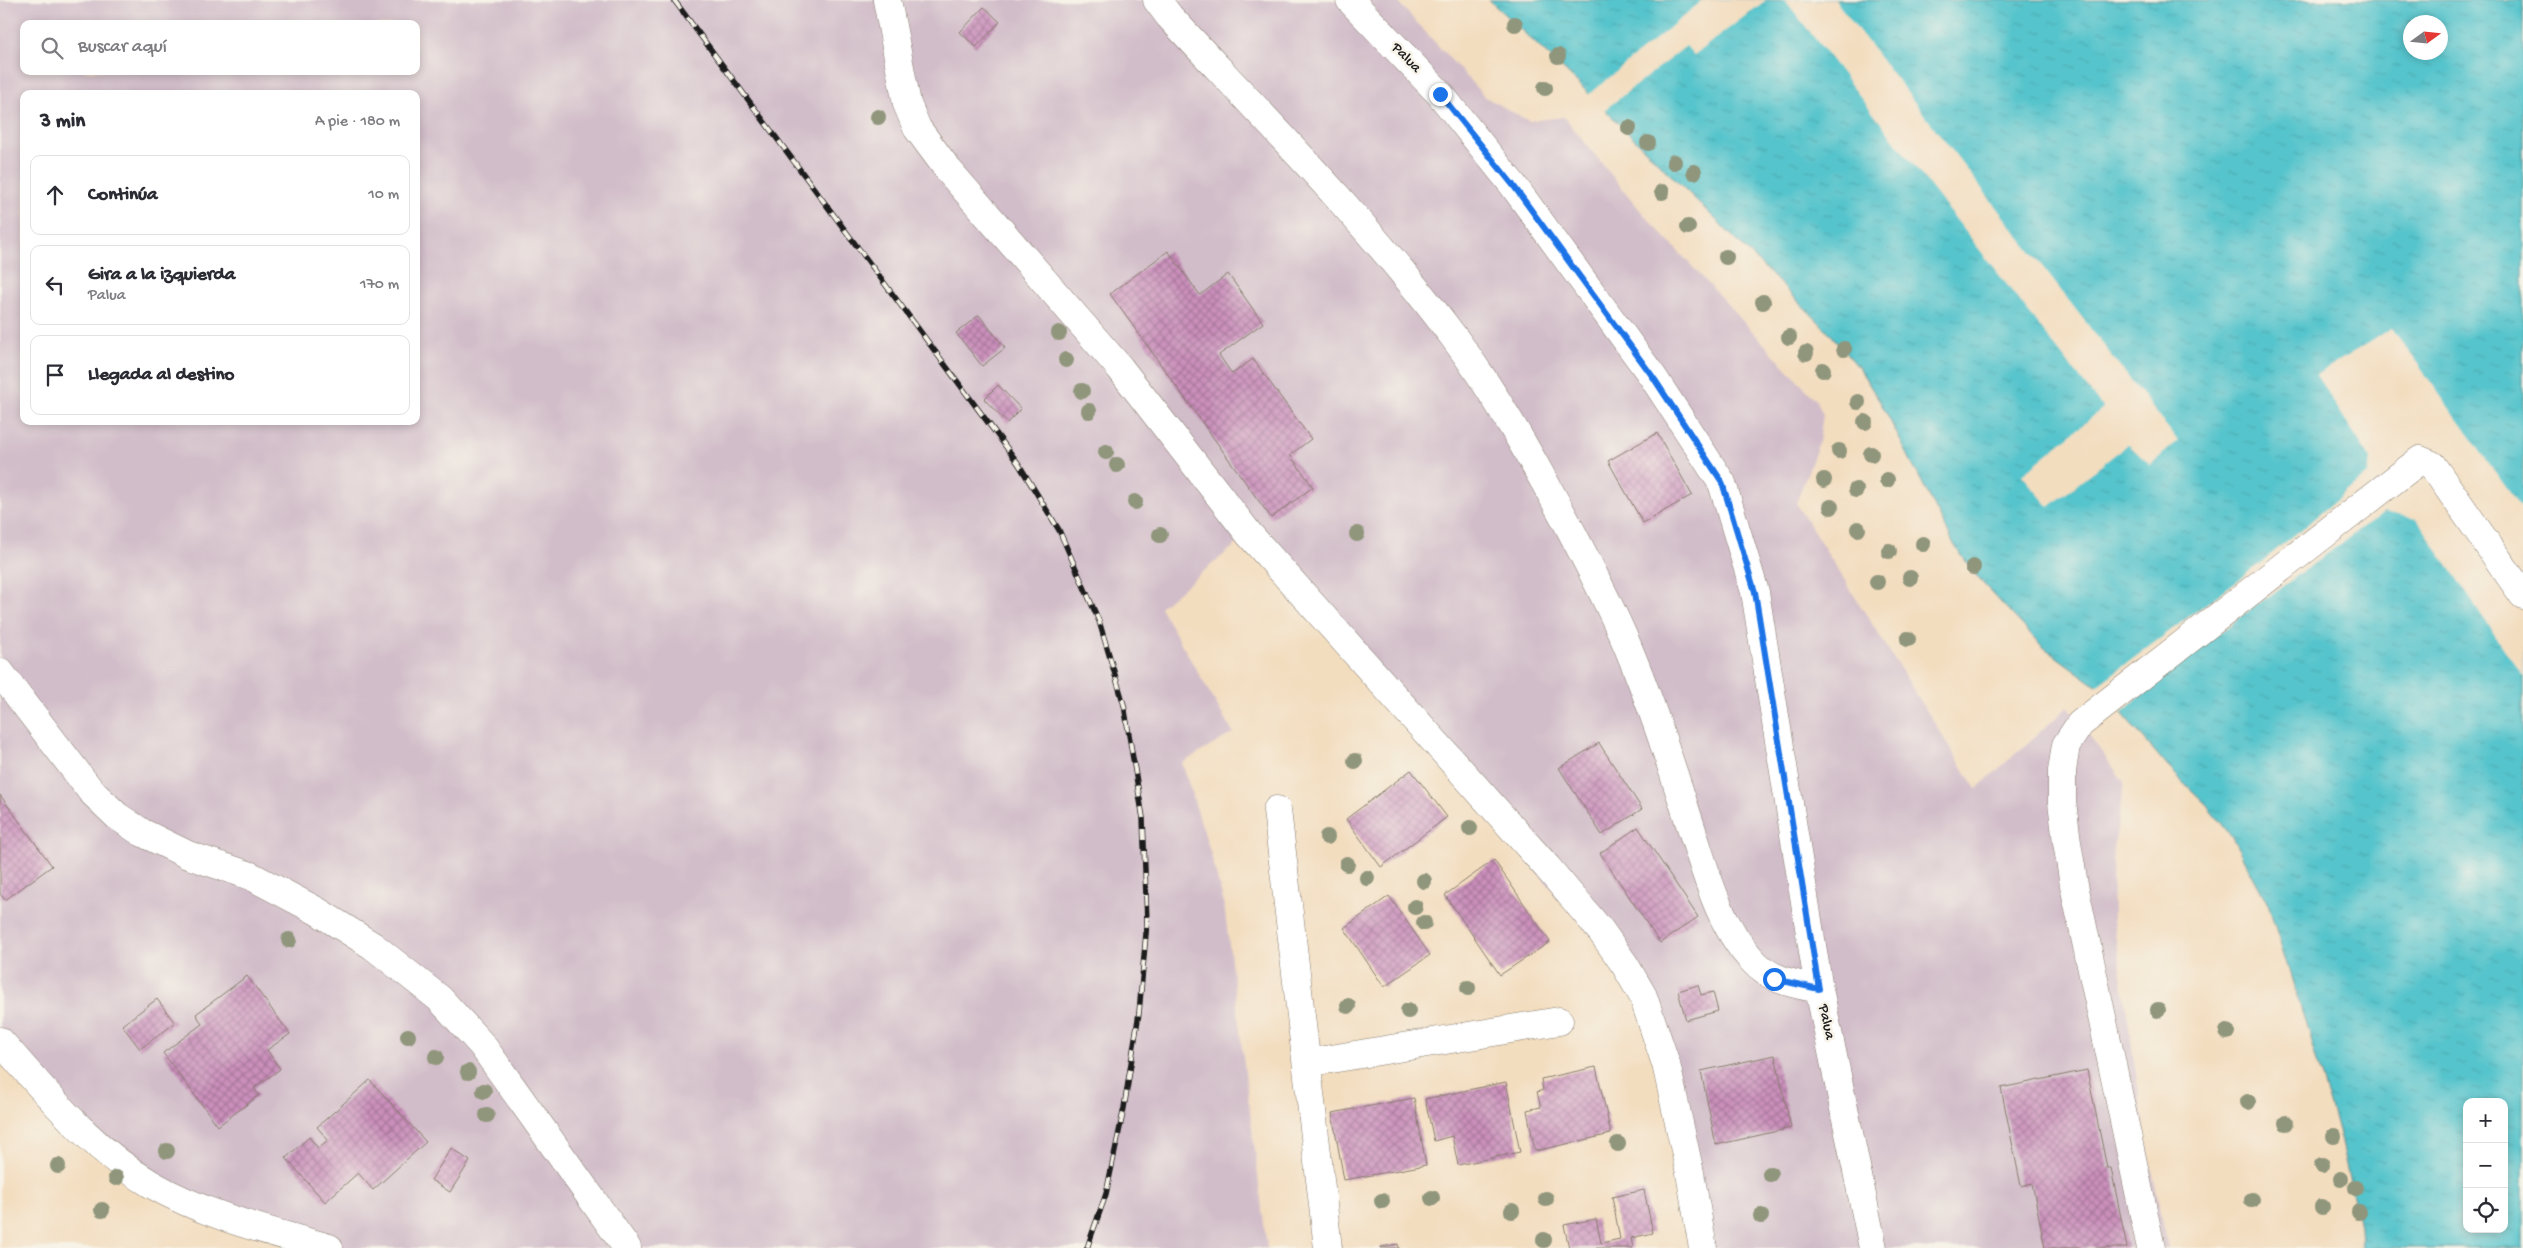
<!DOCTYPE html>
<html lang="es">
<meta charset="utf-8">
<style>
body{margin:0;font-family:"Gochi Hand",sans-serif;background:#f7f7f7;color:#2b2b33}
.controls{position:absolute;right:15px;bottom:15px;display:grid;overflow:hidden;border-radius:10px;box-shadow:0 2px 8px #0003}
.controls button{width:45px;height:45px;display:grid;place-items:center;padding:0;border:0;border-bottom:1px solid #e1e1e2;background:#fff;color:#2b2b33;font:25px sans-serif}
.compass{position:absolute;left:2403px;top:15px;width:45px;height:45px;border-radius:50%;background:#fff;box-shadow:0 2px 8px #0003;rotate:75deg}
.stop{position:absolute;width:15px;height:15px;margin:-11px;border:4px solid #1a73e8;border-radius:50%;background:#fff}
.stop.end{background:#1a73e8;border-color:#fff;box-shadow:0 1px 5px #0008}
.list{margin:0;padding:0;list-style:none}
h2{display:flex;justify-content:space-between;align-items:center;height:65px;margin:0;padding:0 20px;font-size:21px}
h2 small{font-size:16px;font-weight:400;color:#7c7c81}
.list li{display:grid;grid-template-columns:32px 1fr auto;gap:15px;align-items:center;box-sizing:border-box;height:80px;margin:0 10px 10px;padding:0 10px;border:1px solid #e1e1e2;border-radius:10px}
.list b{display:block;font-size:19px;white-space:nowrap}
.list p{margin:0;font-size:16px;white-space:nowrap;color:#7c7c81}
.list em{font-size:16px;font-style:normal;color:#7c7c81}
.icon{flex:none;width:28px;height:28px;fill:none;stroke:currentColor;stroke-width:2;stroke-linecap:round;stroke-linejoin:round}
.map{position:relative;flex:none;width:2523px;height:1248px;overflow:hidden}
.search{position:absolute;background:#fff;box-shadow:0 2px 8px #0003;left:20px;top:20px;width:400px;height:55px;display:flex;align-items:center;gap:12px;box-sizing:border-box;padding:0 18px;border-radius:10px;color:#7c7c81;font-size:19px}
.panel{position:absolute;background:#fff;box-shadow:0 2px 8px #0003;left:20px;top:90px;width:400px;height:335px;border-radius:10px}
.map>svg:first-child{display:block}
.industrial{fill:#d1bdc9;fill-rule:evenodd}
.water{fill:url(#water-ripples);stroke:#397074;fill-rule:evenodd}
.pier{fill:#f3ddbf}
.building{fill:url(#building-cross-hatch)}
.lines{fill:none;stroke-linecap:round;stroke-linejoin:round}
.street-casing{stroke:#887c6e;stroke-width:29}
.street{stroke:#fff;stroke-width:28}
.rail-casing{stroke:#1c1c1c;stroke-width:5.5}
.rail{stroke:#f7f3e8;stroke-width:4;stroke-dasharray:11;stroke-linecap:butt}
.tree{fill:#90967c}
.route{stroke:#1a73e8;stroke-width:6}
.labels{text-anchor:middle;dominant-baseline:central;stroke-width:5;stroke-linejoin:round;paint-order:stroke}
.street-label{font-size:15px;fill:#1c1c1c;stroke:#f7f3e8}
</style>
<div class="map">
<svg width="2523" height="1248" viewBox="0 0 2523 1248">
<defs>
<pattern id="water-ripples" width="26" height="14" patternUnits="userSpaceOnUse" patternTransform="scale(1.25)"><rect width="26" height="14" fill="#56c4cc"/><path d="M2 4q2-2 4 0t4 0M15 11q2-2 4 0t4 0" fill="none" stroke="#4aa8af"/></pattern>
<pattern id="building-cross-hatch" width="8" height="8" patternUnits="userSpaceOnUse" patternTransform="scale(1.25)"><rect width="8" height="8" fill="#cb90bc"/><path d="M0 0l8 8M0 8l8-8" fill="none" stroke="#a47598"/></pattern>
</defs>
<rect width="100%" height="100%" fill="#f7f3e8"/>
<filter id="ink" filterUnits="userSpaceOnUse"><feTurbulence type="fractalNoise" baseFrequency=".02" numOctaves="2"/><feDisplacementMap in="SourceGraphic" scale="10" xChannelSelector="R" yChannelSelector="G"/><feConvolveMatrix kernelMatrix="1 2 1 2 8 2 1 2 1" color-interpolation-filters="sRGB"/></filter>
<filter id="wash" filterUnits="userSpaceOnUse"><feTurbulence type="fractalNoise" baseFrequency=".0096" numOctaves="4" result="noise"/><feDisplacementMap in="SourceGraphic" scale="20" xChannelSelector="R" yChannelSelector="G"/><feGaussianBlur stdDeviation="1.12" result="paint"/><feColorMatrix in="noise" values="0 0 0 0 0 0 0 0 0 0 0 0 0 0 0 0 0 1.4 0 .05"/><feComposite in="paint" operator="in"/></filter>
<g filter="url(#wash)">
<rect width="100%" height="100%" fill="#f3ddbf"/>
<path class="industrial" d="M 0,0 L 1396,0 L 1485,97 L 1529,121 L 1564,117 L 1640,210 L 1817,401 L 1823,415 L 1819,442 L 1796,503 L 1976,789 L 2068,707 L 2124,782 L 2112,861 L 2113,920 L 2145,1135 L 2168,1248 L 1703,1248 L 1643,996 L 1249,534 L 1160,607 L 1233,733 L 1182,763 L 1210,851 L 1224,904 L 1267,1248 L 329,1248 L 151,1184 L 0,1041 ZM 24,24 L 416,24 L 416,71 L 24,71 ZM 24,94 L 416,94 L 416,421 L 24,421 Z"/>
<path class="water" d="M 1489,0 L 2523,0 L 2523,1248 L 2361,1248 L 2360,1226 L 2339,1134 L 2299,1002 L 2268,904 L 2232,837 L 2207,805 L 2169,768 L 2115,705 L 2095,685 L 2042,646 L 1978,578 L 1955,546 L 1882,405 L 1859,368 L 1827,330 L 1578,83 ZM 2410,22 L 2440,22 L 2440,52 L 2410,52 ZM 2467,1102 L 2504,1102 L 2504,1229 L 2467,1229 Z"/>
<path class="pier" d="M 1703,0 L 1766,0 L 1694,55 L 1686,46 L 1603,111 L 1587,96 Z
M 1785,0 L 1835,0 L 2178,441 L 2150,465 L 2128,444 L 2049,507 L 2022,475 L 2103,408 Z
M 2392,328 L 2523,511 L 2523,677 L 2417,519 L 2384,512 L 2182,660 L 2120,714 L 2094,688 L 2258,565 L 2368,474 L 2371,459 L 2316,375 Z"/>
<g id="blocks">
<path class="building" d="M 984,7 L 1000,22 L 976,47 L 960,32 Z
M 1168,251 L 1200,295 L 1228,274 L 1263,323 L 1219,355 L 1232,374 L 1253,359 L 1311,439 L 1290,455 L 1313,487 L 1271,518 L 1110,294 Z
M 979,315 L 1005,348 L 982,366 L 956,333 Z
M 998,385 L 1021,409 L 1007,423 L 984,399 Z
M 1657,433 L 1692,495 L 1643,523 L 1608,461 Z
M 1599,743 L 1642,809 L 1602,835 L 1559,768 Z
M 1411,770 L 1447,817 L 1381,867 L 1346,819 Z
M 0,795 L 52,866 L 5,900 L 0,894 Z
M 1638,827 L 1698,917 L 1660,943 L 1600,853 Z
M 1494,860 L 1550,942 L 1500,975 L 1445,895 Z
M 1389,896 L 1430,955 L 1384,987 L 1344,928 Z
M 247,976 L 290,1034 L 267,1050 L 280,1069 L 254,1088 L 259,1095 L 218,1126 L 163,1053 L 202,1024 L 196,1014 Z
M 1698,985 L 1701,995 L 1713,992 L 1718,1011 L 1686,1020 L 1678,991 Z
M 157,999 L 175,1023 L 140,1049 L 122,1025 Z
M 1775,1055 L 1791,1128 L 1716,1145 L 1701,1071 Z
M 1596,1067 L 1611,1134 L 1535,1151 L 1527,1110 L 1541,1107 L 1537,1092 L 1543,1090 L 1541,1079 Z
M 2087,1070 L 2107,1168 L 2111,1168 L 2127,1248 L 2045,1248 L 2032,1183 L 2021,1186 L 2001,1088 Z
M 370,1080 L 426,1142 L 373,1190 L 358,1173 L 325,1202 L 286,1158 L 309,1137 L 318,1148 L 328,1140 L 317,1127 Z
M 1506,1082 L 1520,1152 L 1458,1165 L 1452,1136 L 1434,1141 L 1425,1099 Z
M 1414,1098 L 1426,1165 L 1344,1180 L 1332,1113 Z
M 451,1148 L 470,1161 L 450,1192 L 431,1180 Z
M 1644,1190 L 1653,1233 L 1631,1238 L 1633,1248 L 1569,1248 L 1564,1225 L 1596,1219 L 1601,1243 L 1620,1239 L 1612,1197 Z
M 1398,1244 L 1399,1248 L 1381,1248 L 1381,1247 Z"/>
</g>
</g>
<g filter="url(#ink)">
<use href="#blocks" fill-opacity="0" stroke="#887c6e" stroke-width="1"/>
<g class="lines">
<g class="street-casing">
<path id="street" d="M 887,0 L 907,104 L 917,128 L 949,171 L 1120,368 L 1249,534 L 1547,867 L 1601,931 L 1625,965 L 1643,996 L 1666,1064 L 1690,1173 L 1703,1248
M 1157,0 L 1169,16 C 1266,120 1367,222 1453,336 C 1496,394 1531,457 1566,521 C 1587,561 1609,603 1627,645 C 1651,702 1670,762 1689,821 C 1705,869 1718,925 1754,962 C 1772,981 1795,984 1819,989
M 1350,0 L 1440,94 L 1513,185 L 1653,377 L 1722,483 L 1755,592 L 1819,989 L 1873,1248
M 0,672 L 91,791 L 117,816 L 141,832 L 188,855 L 251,876 L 317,911 L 373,946 L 440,999 L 482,1045 L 627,1248
M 1277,810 L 1328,1248
M 0,1041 C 46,1092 91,1149 151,1184 C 206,1216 269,1231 329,1248
M 1307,1063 L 1559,1021
M 2151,1248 L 2074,885 L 2067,842 L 2062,802 L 2062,771 L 2066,745 L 2080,724 L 2420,460 L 2432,465 L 2523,595"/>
</g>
<use href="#street" class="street"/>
<g class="rail-casing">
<path id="rail" d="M 674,0 L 1018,463 L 1059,530 L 1099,621 L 1124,705 L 1143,818 L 1147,922 L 1139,1013 L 1124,1108 L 1106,1194 L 1087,1248"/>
</g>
<use href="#rail" class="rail"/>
</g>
<g class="tree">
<circle cx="1515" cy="24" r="8"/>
<circle cx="1558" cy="56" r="8"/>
<circle cx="1545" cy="88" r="8"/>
<circle cx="878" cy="117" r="8"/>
<circle cx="1629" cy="128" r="8"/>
<circle cx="1648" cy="143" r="8"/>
<circle cx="1674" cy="162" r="8"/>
<circle cx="1694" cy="172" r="8"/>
<circle cx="1662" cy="192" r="8"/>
<circle cx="1688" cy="227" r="8"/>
<circle cx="1726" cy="257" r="8"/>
<circle cx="1763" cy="302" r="8"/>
<circle cx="1059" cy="333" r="8"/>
<circle cx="1789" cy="337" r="8"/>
<circle cx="1844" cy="349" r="8"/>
<circle cx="1806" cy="353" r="8"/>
<circle cx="1066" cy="360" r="8"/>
<circle cx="1823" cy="370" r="8"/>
<circle cx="1082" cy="391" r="8"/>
<circle cx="1858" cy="402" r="8"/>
<circle cx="1089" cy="411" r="8"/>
<circle cx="1865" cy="422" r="8"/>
<circle cx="1839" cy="451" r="8"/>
<circle cx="1106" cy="452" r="8"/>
<circle cx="1871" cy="454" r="8"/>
<circle cx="1117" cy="465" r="8"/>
<circle cx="1824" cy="480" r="8"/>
<circle cx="1887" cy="480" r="8"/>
<circle cx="1856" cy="490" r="8"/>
<circle cx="1135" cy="502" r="8"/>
<circle cx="1831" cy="507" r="8"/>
<circle cx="1858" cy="529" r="8"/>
<circle cx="1357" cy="534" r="8"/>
<circle cx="1160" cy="535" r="8"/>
<circle cx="1923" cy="544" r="8"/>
<circle cx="1889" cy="551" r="8"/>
<circle cx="1973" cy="567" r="8"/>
<circle cx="1910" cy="578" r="8"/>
<circle cx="1877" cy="582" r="8"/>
<circle cx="1908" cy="639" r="8"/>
<circle cx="1355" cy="761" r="8"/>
<circle cx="1470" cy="828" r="8"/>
<circle cx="1327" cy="837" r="8"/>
<circle cx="1347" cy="864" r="8"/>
<circle cx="1367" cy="878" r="8"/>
<circle cx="1424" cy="881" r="8"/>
<circle cx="1415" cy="907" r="8"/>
<circle cx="1424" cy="923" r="8"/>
<circle cx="289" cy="940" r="8"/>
<circle cx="1468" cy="988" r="8"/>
<circle cx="1348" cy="1006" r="8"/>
<circle cx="2158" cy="1010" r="8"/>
<circle cx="1408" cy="1011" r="8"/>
<circle cx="2227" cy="1032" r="8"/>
<circle cx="408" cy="1036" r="8"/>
<circle cx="436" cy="1057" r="8"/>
<circle cx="468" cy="1072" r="8"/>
<circle cx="484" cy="1091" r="8"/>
<circle cx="2248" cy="1102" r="8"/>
<circle cx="487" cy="1115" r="8"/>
<circle cx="2286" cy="1123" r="8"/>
<circle cx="2334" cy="1136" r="8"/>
<circle cx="1618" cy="1144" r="8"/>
<circle cx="167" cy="1151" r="8"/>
<circle cx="2322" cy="1165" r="8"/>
<circle cx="58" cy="1166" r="8"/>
<circle cx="1770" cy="1174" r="8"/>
<circle cx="116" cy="1178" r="8"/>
<circle cx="2341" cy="1179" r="8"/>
<circle cx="2356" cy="1188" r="8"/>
<circle cx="1432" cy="1198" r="8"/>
<circle cx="1546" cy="1199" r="8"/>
<circle cx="2252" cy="1200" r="8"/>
<circle cx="1382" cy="1201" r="8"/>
<circle cx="2322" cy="1207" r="8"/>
<circle cx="102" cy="1210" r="8"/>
<circle cx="1512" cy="1211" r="8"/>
<circle cx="2359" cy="1212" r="8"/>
<circle cx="1761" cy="1216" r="8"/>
<circle cx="1544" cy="1240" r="8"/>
</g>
</g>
<g class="lines" filter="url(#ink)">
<path class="route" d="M 1440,94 L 1513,185 L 1653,377 L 1722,482 L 1755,592 L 1819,989 L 1774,979"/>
</g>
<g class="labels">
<g class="street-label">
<text transform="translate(1406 58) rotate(46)">Palua</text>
<text transform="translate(1826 1022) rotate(78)">Palua</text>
</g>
</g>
</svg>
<div class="controls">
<button>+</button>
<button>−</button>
<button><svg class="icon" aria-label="locate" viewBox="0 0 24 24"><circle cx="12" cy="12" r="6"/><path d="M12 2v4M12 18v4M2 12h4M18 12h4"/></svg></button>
</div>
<svg class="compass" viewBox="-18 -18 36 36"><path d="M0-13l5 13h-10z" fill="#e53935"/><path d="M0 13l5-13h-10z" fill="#7c7c81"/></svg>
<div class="stop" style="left:1774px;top:979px"></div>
<div class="stop end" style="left:1440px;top:94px"></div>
<div class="search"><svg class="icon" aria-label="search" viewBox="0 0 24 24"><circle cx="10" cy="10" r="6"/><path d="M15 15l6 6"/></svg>Buscar aquí</div>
<section class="panel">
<h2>3 min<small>A pie · 180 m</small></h2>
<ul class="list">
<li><svg class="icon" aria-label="ahead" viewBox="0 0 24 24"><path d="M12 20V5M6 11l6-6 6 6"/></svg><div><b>Continúa</b></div><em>10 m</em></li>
<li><svg class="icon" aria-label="left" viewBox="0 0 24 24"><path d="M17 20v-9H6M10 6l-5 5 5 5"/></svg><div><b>Gira a la izquierda</b><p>Palua</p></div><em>170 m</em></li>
<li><svg class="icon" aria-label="arrive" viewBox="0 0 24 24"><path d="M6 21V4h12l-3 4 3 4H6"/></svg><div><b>Llegada al destino</b></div></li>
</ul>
</section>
</div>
